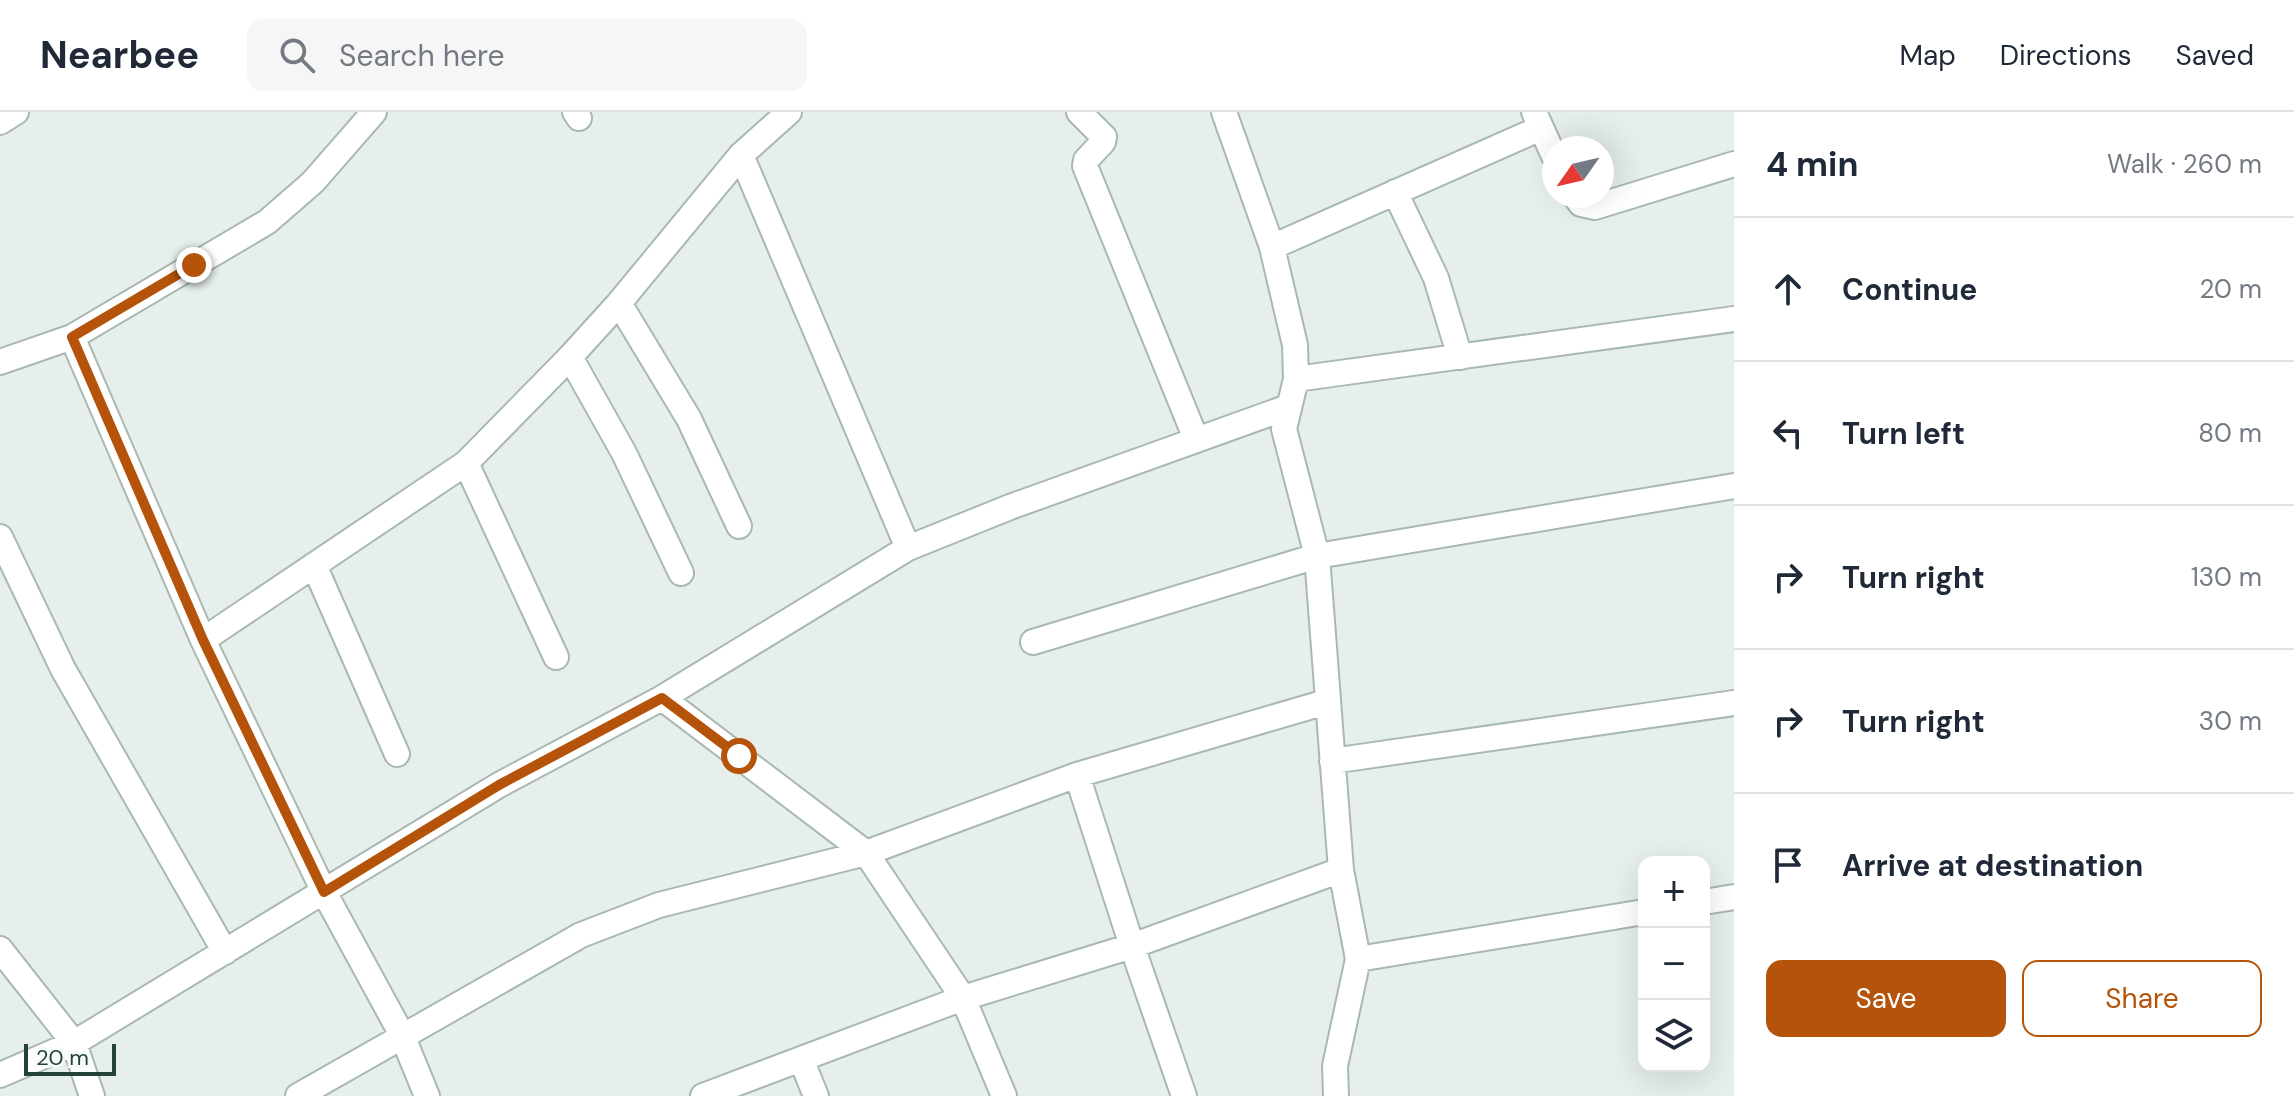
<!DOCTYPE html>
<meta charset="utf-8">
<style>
body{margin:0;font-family:"DM Sans",sans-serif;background:#f6f6f7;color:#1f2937}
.controls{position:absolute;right:24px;bottom:24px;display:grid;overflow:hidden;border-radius:16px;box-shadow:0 8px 32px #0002}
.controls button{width:72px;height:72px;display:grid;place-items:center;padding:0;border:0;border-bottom:2px solid #e0e1e3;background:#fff;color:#1f2937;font:40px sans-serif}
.compass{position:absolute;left:1542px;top:24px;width:72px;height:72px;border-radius:50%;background:#fff;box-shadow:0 8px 32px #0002;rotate:236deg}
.scale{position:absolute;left:24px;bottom:20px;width:92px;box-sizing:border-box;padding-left:8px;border:4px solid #24423a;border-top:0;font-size:22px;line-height:28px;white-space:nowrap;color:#24423a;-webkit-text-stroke:6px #f7fbf9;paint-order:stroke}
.stop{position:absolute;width:24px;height:24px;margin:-18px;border:6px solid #b45309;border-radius:50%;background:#fff}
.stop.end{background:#b45309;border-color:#fff;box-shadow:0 2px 8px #0008}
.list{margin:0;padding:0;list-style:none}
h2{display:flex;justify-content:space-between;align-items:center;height:104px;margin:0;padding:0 32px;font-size:34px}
h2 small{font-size:26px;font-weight:400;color:#747a83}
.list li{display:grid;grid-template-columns:52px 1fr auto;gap:24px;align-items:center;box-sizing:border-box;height:144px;padding:0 32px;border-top:2px solid #e0e1e3}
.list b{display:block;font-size:30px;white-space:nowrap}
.list em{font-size:26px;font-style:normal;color:#747a83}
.actions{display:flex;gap:16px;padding:24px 32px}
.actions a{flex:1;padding:18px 0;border:2px solid #b45309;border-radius:16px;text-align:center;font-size:28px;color:#b45309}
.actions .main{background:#b45309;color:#fff}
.icon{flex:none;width:44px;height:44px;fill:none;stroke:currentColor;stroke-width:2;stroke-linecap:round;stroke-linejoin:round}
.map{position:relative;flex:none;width:1734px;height:984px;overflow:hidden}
header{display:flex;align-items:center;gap:48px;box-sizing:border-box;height:112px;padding:0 40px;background:#fff;border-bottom:2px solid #e0e1e3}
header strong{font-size:38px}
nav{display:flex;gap:44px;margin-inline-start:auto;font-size:28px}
.search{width:560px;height:72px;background:#f6f6f7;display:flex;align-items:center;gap:20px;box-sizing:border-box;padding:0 28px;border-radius:16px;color:#747a83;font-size:30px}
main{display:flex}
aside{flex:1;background:#fff}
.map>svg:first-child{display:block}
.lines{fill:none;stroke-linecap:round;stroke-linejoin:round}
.minor-casing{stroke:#a8b8b2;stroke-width:28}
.minor{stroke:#fff;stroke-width:24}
.route{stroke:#b45309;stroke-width:10}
</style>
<header>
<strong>Nearbee</strong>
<div class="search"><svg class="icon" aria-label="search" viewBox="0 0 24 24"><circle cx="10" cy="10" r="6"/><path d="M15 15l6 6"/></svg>Search here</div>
<nav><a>Map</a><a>Directions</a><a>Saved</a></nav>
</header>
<main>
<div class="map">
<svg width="1734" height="984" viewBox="0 0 1734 984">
<rect width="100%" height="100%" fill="#e6efeb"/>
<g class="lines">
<g class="minor-casing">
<path id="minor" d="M 575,0 L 579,6
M 1079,0 L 1104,25 L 1103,30 L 1086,48 L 1085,54 L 1196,327
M 1224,0 L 1272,135 L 1295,233 L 1296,267 L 1284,317 L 1317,444 L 1341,758 L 1358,847 L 1335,954 L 1336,984
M 1534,0 L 1554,44
M 0,10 L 16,0
M 741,43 L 908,436
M 1395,80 L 1436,166 L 1460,245
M 1575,84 L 1581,92 L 1595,95 L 1734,52
M 1272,135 L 1541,16
M 619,191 L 689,307 L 739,414
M 72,225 L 203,528 L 324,780 L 402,923 L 427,984
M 570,245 L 624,341 L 681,461
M 0,250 L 72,225 L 267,110 L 313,70 L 374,0
M 1296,267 L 1734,207
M 466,351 L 556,545
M 0,425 L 63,557 L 225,840
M 314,453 L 397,642
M 203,528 L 466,351 L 570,245 L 619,191 L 741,43 L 789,0
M 1033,530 L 1317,444 L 1734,374
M 662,586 L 866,741 L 963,886 L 1004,984
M 1332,649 L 1734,591
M 1077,663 L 1132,834 L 1184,984
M 1704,790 L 1734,785
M 0,837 L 74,931 L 92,984
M 1358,847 L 1644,800
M 801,947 L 816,984
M 0,963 L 74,931 L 499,673 L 662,586 L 908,436 L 1010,395 L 1288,295
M 298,984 L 581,823 L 659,793 L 866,741 L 1077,663 L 1326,590
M 703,984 L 963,886 L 1132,834 L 1341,758"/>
</g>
<use href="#minor" class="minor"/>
</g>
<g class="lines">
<path class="route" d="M 194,153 L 72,225 L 203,528 L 324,780 L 499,673 L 662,586 L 739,644"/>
</g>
</svg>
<div class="controls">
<button>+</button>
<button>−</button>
<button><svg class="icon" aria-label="layers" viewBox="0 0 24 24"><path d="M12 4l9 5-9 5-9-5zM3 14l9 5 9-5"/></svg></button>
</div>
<svg class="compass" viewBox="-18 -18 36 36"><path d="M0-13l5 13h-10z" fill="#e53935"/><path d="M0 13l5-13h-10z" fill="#747a83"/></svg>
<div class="scale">20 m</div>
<div class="stop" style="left:739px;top:644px"></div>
<div class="stop end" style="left:194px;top:153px"></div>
</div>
<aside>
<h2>4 min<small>Walk · 260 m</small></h2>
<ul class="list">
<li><svg class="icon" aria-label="ahead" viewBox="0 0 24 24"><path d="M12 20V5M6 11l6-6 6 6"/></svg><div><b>Continue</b></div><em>20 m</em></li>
<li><svg class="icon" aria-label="left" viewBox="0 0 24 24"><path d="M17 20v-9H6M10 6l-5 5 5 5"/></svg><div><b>Turn left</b></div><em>80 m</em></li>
<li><svg class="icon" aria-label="right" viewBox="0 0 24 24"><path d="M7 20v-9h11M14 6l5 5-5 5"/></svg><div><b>Turn right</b></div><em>130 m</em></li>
<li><svg class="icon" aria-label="right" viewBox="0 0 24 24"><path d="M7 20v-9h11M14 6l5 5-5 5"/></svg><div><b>Turn right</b></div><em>30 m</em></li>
<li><svg class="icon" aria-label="arrive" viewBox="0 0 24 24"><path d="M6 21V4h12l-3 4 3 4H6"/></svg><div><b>Arrive at destination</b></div></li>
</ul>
<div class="actions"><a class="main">Save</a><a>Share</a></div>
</aside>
</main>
